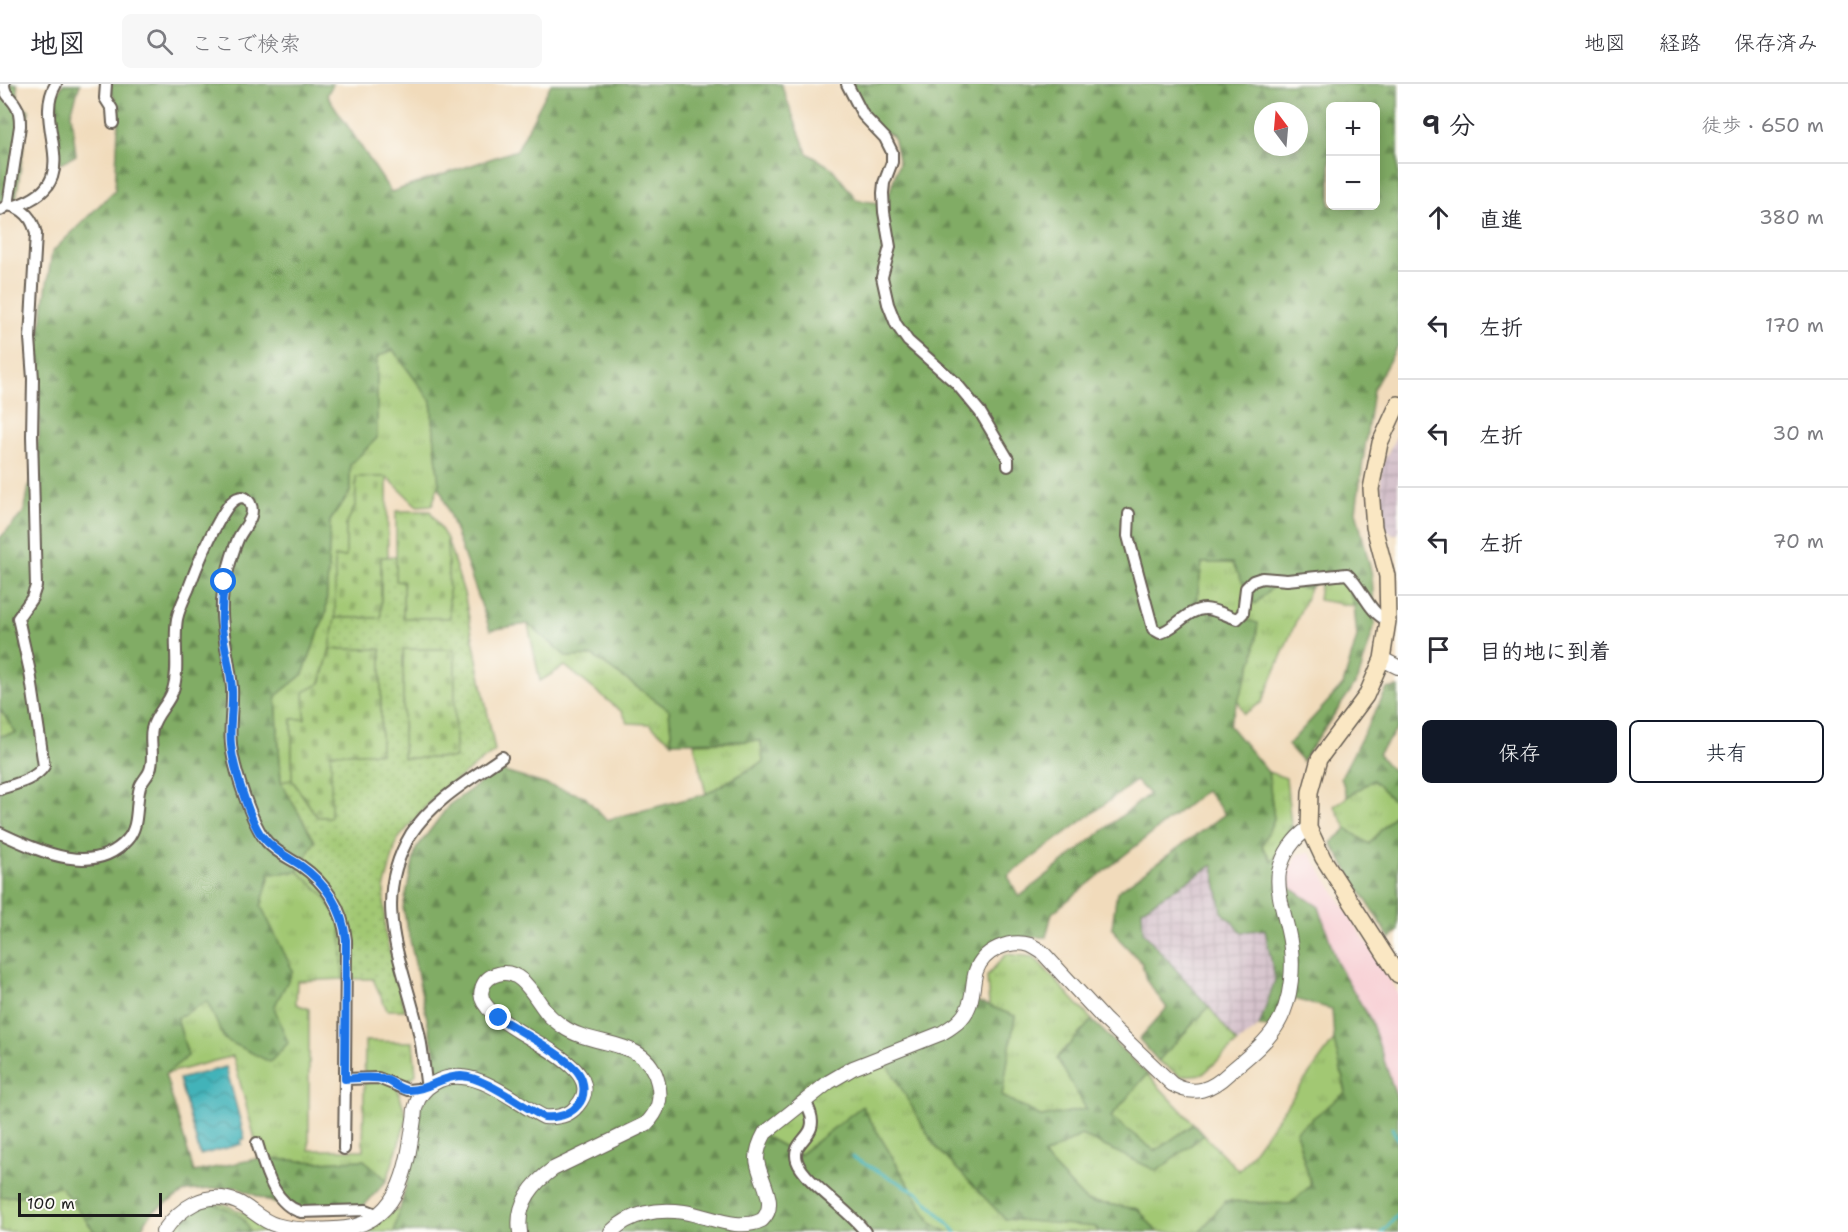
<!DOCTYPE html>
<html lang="ja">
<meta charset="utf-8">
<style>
body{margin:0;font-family:"Shantell Sans","Klee One",sans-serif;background:#f7f7f7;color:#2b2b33}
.controls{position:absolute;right:18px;top:18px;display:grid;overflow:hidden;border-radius:9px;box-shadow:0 3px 15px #0003}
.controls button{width:54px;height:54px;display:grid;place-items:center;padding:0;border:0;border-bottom:2px solid #e1e1e2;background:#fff;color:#2b2b33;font:30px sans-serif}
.compass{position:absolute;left:1254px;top:18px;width:54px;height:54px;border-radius:50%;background:#fff;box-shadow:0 3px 15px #0003;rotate:344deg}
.scale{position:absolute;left:18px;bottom:15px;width:144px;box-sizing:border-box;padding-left:6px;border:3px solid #1c1c1c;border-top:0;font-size:16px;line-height:21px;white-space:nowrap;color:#1c1c1c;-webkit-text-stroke:4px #fdfcf7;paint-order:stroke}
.stop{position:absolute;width:18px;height:18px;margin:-14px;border:4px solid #1a73e8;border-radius:50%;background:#fff}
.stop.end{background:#1a73e8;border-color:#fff;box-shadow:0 2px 6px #0008}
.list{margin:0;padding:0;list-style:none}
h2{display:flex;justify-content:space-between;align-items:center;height:78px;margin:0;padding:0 24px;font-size:26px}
h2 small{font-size:20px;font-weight:400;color:#7c7c81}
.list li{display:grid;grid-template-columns:39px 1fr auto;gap:18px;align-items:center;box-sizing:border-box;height:108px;padding:0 24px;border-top:2px solid #e1e1e2}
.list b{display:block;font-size:22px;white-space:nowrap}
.list em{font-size:20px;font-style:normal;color:#7c7c81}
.actions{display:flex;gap:12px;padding:18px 24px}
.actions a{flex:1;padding:14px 0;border:2px solid #111827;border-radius:9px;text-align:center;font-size:21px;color:#111827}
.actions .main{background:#111827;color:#fff}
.icon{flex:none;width:33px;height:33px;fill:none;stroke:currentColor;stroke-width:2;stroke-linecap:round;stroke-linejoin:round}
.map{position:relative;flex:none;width:1398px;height:1148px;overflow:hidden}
header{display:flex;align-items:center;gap:36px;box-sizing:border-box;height:84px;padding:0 30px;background:#fff;border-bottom:2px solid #e1e1e2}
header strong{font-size:28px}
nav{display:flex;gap:33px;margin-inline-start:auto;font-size:21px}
.search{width:420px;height:54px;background:#f7f7f7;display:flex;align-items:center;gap:15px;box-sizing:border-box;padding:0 21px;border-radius:9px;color:#7c7c81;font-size:22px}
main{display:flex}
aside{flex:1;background:#fff}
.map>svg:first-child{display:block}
.built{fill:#f7cfd4}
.industrial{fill:url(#industrial-grid)}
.grass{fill:url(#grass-tufts);stroke:#5f7248;stroke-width:1.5}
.forest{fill:url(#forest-firs);stroke:#4e6440;stroke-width:1.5;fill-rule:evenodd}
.cemetery{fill:url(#cemetery-stones);stroke:#5f7248;stroke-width:1.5}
.park{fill:url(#park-dots);stroke:#5f7248;stroke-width:1.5;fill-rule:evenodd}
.water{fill:url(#water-waves);stroke:#30686a;stroke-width:1.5}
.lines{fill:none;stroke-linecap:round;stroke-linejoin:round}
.stream{stroke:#43b3b9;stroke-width:3}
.minor-casing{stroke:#675f54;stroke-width:14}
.tertiary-casing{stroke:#675f54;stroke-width:16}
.secondary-casing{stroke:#675f54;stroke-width:18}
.minor{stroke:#fff;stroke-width:10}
.tertiary{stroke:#fff;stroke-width:14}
.secondary{stroke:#fae7c3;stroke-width:15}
.route{stroke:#1a73e8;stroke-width:8}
</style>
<header>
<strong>地図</strong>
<div class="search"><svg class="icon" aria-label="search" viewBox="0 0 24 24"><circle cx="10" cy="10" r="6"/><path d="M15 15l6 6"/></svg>ここで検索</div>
<nav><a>地図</a><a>経路</a><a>保存済み</a></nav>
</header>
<main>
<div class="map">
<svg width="1398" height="1148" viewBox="0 0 1398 1148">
<defs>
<pattern id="industrial-grid" width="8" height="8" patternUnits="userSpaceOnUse" patternTransform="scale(1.5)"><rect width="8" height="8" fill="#d2bdc8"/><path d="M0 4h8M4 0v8" fill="none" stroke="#b4a2ab"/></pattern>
<pattern id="grass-tufts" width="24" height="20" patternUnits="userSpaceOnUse" patternTransform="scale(1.5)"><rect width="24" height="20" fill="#a2c873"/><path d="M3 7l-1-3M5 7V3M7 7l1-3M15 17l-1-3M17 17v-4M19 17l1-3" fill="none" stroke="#8bab63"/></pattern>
<pattern id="forest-firs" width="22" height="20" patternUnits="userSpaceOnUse" patternTransform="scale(1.5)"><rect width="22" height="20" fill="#81ac65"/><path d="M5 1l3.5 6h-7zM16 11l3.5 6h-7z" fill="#698b52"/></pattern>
<pattern id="cemetery-stones" width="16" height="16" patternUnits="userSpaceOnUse" patternTransform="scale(1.5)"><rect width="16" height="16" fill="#a2c873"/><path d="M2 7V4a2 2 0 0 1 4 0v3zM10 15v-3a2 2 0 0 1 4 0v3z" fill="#8bab63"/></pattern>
<pattern id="park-dots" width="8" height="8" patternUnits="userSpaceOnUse" patternTransform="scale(1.5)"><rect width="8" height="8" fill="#a2c873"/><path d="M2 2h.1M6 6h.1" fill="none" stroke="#8bab63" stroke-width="1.8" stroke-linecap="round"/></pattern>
<pattern id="water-waves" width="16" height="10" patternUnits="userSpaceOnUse" patternTransform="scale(1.5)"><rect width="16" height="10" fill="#43b3b9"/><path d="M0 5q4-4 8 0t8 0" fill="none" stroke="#379196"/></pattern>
</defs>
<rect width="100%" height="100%" fill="#fdfcf7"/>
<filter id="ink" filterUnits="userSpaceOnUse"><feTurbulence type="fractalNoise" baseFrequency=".0167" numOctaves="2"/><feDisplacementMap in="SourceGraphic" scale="12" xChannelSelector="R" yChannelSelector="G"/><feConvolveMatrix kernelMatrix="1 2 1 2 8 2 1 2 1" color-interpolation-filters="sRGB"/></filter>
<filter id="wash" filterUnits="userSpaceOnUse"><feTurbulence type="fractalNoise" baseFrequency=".008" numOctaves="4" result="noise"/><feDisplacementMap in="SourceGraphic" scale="24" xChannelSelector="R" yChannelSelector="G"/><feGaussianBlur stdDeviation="1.35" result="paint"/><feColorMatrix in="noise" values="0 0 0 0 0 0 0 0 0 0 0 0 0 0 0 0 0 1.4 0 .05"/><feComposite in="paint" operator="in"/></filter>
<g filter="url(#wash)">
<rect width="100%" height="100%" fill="#f1dbbb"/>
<path class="built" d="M 1310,769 L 1398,909 L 1398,1018 L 1371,937 L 1337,879 L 1319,823 L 1291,804 L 1287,790 L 1298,770 Z"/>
<path class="industrial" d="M 1398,349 L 1398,450 L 1392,450 L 1380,441 L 1381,382 Z
M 1214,780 L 1265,845 L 1275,896 L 1259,943 L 1237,959 L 1143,848 L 1142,825 Z"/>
<path class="grass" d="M 393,265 L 431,317 L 439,401 L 432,421 L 417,422 L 387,393 L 356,393 L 356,420 L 346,441 L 346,473 L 335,473 C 335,494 337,515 335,535 C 331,571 319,603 305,635 L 292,635 L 292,696 L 281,698 L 276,612 L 303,590 L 326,528 L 330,437 L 350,408 L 350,381 L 377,354 L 377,273 Z
M 1202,479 L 1231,479 L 1274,502 L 1310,504 L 1262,618 L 1244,630 L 1238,616 L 1254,572 L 1196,522 Z
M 1345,491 L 1354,522 L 1318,516 L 1321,493 Z
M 528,540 L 567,573 L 593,572 L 669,626 L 672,658 L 649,640 L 628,639 L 622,628 L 565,582 L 540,597 Z
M 0,625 L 16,649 L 0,652 Z
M 761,657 L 763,678 L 706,710 L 694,659 Z
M 1268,688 L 1286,694 L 1291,741 L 1273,778 L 1262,762 L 1274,735 Z
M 1373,696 L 1398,721 L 1398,727 L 1369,760 L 1347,745 L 1334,722 Z
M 298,787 L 324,811 L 341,841 L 343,895 L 297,897 L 296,920 L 309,925 L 309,1066 L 363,1066 L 365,957 L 413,958 L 416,990 L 398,1006 L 407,1034 L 387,1096 L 364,1076 L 317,1078 L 260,1074 L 233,972 L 165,990 L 188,972 L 177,934 L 207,917 L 274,923 L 293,887 L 261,822 L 270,790 Z
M 1006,870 L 1034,873 L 1092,936 L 1057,974 L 1087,1025 L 1042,1033 L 1002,1012 L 1015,932 L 989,922 L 987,892 Z
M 1209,923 L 1237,959 L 1203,990 L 1181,992 L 1158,977 Z
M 1334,956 L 1346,1009 L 1296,1047 L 1311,1101 L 1290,1120 L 1225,1117 L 1200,1148 L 1157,1148 L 1138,1125 L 1086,1117 L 1043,1072 L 1081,1051 L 1157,1087 L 1204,1051 L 1239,1087 Z
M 885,976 L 934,1061 L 1095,1143 L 1099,1148 L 948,1148 L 932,1140 L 862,1022 L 799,1071 L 764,1052 L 807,996 Z
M 1147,990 L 1194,1040 L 1155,1067 L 1110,1033 Z
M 60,1102 L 95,1148 L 0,1148 L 0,1113 L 19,1112 Z
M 207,1119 L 224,1120 L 286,1148 L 170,1148 L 180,1135 Z
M 394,1126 L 405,1127 L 410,1148 L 357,1148 C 372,1145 383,1136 394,1126 Z"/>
<path class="forest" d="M 0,0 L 17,0 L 19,20 L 29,26 L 16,115 L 0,118 Z
M 63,0 L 80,0 L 71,29 L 76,71 L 60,80 L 55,14 Z
M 112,0 L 333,0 L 327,11 L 391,108 L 517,66 L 551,0 L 781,0 L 807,69 L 832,84 L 857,116 L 886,120 L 899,79 L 893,52 L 867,39 L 848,0 L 1398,0 L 1398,261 L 1373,306 L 1356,427 L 1372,491 L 1375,540 L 1358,596 L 1302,677 L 1288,661 L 1343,601 L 1357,553 L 1354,522 L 1345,491 L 1321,493 L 1310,504 L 1274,502 L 1255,520 L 1232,479 L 1202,479 L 1196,522 L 1258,539 L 1254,572 L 1229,641 L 1268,688 L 1274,735 L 1262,762 L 1272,778 L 1291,741 L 1298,748 L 1284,777 L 1291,804 L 1319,823 L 1337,879 L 1371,937 L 1398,1018 L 1398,1148 L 1200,1148 L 1225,1117 L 1290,1120 L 1311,1101 L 1296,1047 L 1346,1008 L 1334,956 L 1332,925 L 1295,915 L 1273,943 L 1259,943 L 1275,896 L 1265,845 L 1242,848 L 1222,828 L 1213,781 L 1142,825 L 1143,848 L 1209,923 L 1158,977 L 1139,955 L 1167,924 L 1146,896 L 1142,879 L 1119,855 L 1112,843 L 1117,808 L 1225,730 L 1206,706 L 1052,829 L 1046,853 L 999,854 L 966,913 L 1015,932 L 1002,1012 L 1042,1033 L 1086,1025 L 1057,974 L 1092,936 L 1147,990 L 1111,1033 L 1155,1067 L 1194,1040 L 1204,1051 L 1157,1087 L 1081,1051 L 1043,1072 L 1086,1117 L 1138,1125 L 1157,1148 L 1099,1148 L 1095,1143 L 1005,1135 L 934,1061 L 885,976 L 807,996 L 764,1052 L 799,1071 L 862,1022 L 932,1140 L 948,1148 L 394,1148 L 418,1054 L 420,1024 L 424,1016 L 437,1005 L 434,967 L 403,824 L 416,765 L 449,721 L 498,686 L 584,712 L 606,736 L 706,710 L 763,678 L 761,657 L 672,658 L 669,626 L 593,572 L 567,573 L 528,540 L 490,546 L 439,401 L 431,317 L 393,266 L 377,273 L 377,354 L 350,381 L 350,408 L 330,437 L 326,528 L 303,590 L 276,612 L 281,698 L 315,758 L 298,787 L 270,790 L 261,822 L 293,887 L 274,923 L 288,959 L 270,978 L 224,955 L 207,917 L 177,934 L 188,972 L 165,990 L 194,1088 L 260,1074 L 317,1078 L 364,1076 L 387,1096 L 361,1125 L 300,1130 L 236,1103 L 186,1107 L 152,1128 L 139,1148 L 95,1148 L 60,1102 L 19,1112 L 0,1113 L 0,652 L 16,649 L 0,625 L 0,454 L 24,428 L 39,352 L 39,252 L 52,168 L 115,106 L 119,24 L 110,5 ZM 1330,22 L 1376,22 L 1376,122 L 1330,122 ZM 1263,27 L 1299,27 L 1299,63 L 1263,63 ZM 1136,697 L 1149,710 L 1019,813 L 1008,792 Z
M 1398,603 L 1398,644 L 1378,670 L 1398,693 L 1398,721 L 1373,696 L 1347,713 L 1341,693 L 1387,605 Z
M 1398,727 L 1398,847 L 1390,855 L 1331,759 L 1347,745 L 1369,760 Z
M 208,1118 C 226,1125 244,1128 250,1148 L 182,1148 L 185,1133 Z"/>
<path class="cemetery" d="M 356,393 L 387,393 L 388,473 L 381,473 L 381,534 L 335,534 L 335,473 L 346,473 L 346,441 L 356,420 Z
M 396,427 L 430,427 L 447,455 L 450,534 L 403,534 L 403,498 L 396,498 Z
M 330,565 L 381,565 L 381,669 L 331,733 L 317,733 L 292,696 L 292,635 L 305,635 L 304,608 L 321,599 Z
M 403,565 L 455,565 L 455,674 L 403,674 Z"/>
<path class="park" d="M 447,455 L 464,509 L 495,667 L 436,711 L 397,756 L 384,805 L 385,849 L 405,926 L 387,926 L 373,895 L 343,895 L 341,841 L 324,811 L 298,787 L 315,757 L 281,698 L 292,696 L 317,733 L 331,733 L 331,669 L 381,669 L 381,565 L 330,565 L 335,534 L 381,534 L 381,473 L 396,473 L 396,497 L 403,498 L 403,534 L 450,534 ZM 403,565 L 455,565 L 455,674 L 403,674 Z"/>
<path class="water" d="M 226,983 L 245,1055 L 241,1056 L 242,1060 L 200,1071 L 179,995 Z"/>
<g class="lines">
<path class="stream" d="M 1392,1044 L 1398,1056
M 852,1073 L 920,1110 L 956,1148
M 1382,1148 L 1398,1131"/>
</g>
</g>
<g filter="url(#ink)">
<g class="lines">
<g class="minor-casing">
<path id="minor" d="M 4,0 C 4,11 11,13 16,22 C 20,28 20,35 20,42 L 8,121
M 106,0 L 105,14 L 112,25 L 113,39
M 847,0 L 863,31 L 885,54 L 892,68 L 892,78 L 884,99 L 883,109 L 884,128 L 890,163 L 882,193 L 888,220 L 896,240 L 908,257 L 956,299 L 980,328 L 1008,375 L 1008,382
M 15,122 C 90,98 30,42 56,0
M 0,126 L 8,121 C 24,124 33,135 36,150 L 30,254 L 33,295 L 32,352 L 36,502 L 32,514 L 18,534 L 30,588 L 44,682 C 35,696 15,700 0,705
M 1129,430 L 1128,452 L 1153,545 L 1160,549 C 1176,544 1188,525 1205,525 C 1215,525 1227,532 1237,535 L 1243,529 L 1246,504 L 1253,497 L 1262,494 L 1287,496 L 1347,490 C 1363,505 1368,528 1388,537
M 0,749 C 37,766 93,794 127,756 C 140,742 135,721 140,703 C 142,697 148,692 150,686 C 155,673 149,658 152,645 C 155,630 169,620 173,606 C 180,583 173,558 177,535 C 179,525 184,515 188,506 C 197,481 207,457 221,433 C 226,425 232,413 243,413 C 247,414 248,416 250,419 C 257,432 243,444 238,455 C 233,467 229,481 226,494 C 215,530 229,568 232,604 C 233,622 229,641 231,660 C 233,683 252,741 267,758 C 277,769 289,774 300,781 C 326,799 343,825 346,856 L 345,995 L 378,994 L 408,1006 L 427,1004 C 424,986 423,967 419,949 C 404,879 369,820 411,750 C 432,717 471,695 502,673
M 805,1017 C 809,1024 814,1035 811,1044 C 807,1056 792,1061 797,1077 C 804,1098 851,1127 865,1148
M 257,1059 C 265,1084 273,1120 301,1128 L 366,1126 L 379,1131
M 344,1065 L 345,995"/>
</g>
<g class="tertiary-casing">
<path id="tertiary" d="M 1382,575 L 1398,583
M 163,1148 C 180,1124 206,1105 237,1118 C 251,1124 261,1137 276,1141 C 294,1147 317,1146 335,1145 C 399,1143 407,1086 414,1035 C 415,1031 414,1026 416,1022 C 421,1002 443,991 462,993 C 490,995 519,1021 544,1033 C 556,1034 569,1032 577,1022 C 619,975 469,943 482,905 C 484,897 490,892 498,890 C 522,883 535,915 548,930 C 551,934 557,938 562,942 C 593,965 648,952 658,999 C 662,1016 658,1028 646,1040 L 553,1085 C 532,1100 516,1121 520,1148
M 611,1148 C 630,1129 658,1124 684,1128 C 709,1132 739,1148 762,1136 C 780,1119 758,1094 757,1075 C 757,1065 760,1058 765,1049 L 829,998 L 853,984 L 942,949 C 953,942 963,936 968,924 C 974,912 972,899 976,887 C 983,866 1010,855 1030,861 C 1034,863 1039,866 1042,868 L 1104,935 L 1172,1000 C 1194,1013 1211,1006 1229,989 C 1245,975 1263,962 1275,944 C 1293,918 1295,877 1288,847 C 1284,829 1276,806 1279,788 C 1283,770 1294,754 1309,744"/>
</g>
<g class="secondary-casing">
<path id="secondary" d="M 1398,320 L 1380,359 L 1371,405 L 1374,443 L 1387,492 L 1388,537 L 1382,575 L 1366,612 L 1319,675 L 1310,708 L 1309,744 L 1323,774 L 1398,891"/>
</g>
<use href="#minor" class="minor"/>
<use href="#tertiary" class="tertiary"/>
<use href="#secondary" class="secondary"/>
</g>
</g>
<g class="lines" filter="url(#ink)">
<path class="route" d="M 224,498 C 223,513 221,528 222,543 C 224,564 231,585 232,606 C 233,624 229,643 231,661 C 233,682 249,734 261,751 C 272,765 286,772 300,781 C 326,799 343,825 346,856 L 345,995 C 358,994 374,992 387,996 C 394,999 399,1005 407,1006 C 427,1007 441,992 461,992 C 485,993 521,1022 544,1033 C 557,1034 569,1032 578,1021 C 586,1012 585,997 577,987 C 564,971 518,946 499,934"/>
</g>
</svg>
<div class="controls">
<button>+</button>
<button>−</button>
</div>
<svg class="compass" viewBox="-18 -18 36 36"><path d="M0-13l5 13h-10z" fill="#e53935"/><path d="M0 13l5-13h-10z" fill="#7c7c81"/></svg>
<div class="scale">100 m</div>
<div class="stop" style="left:224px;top:498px"></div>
<div class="stop end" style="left:499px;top:934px"></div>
</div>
<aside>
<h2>9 分<small>徒歩 · 650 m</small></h2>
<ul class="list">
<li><svg class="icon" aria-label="ahead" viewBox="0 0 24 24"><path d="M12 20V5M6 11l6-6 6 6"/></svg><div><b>直進</b></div><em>380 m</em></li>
<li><svg class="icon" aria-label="left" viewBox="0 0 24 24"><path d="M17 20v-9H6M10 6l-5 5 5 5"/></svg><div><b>左折</b></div><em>170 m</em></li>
<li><svg class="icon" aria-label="left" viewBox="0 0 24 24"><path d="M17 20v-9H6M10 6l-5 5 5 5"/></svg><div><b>左折</b></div><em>30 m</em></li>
<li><svg class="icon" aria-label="left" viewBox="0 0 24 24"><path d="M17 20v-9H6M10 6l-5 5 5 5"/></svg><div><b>左折</b></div><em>70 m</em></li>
<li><svg class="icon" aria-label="arrive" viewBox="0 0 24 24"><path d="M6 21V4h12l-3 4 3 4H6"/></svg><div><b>目的地に到着</b></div></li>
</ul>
<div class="actions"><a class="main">保存</a><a>共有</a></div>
</aside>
</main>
